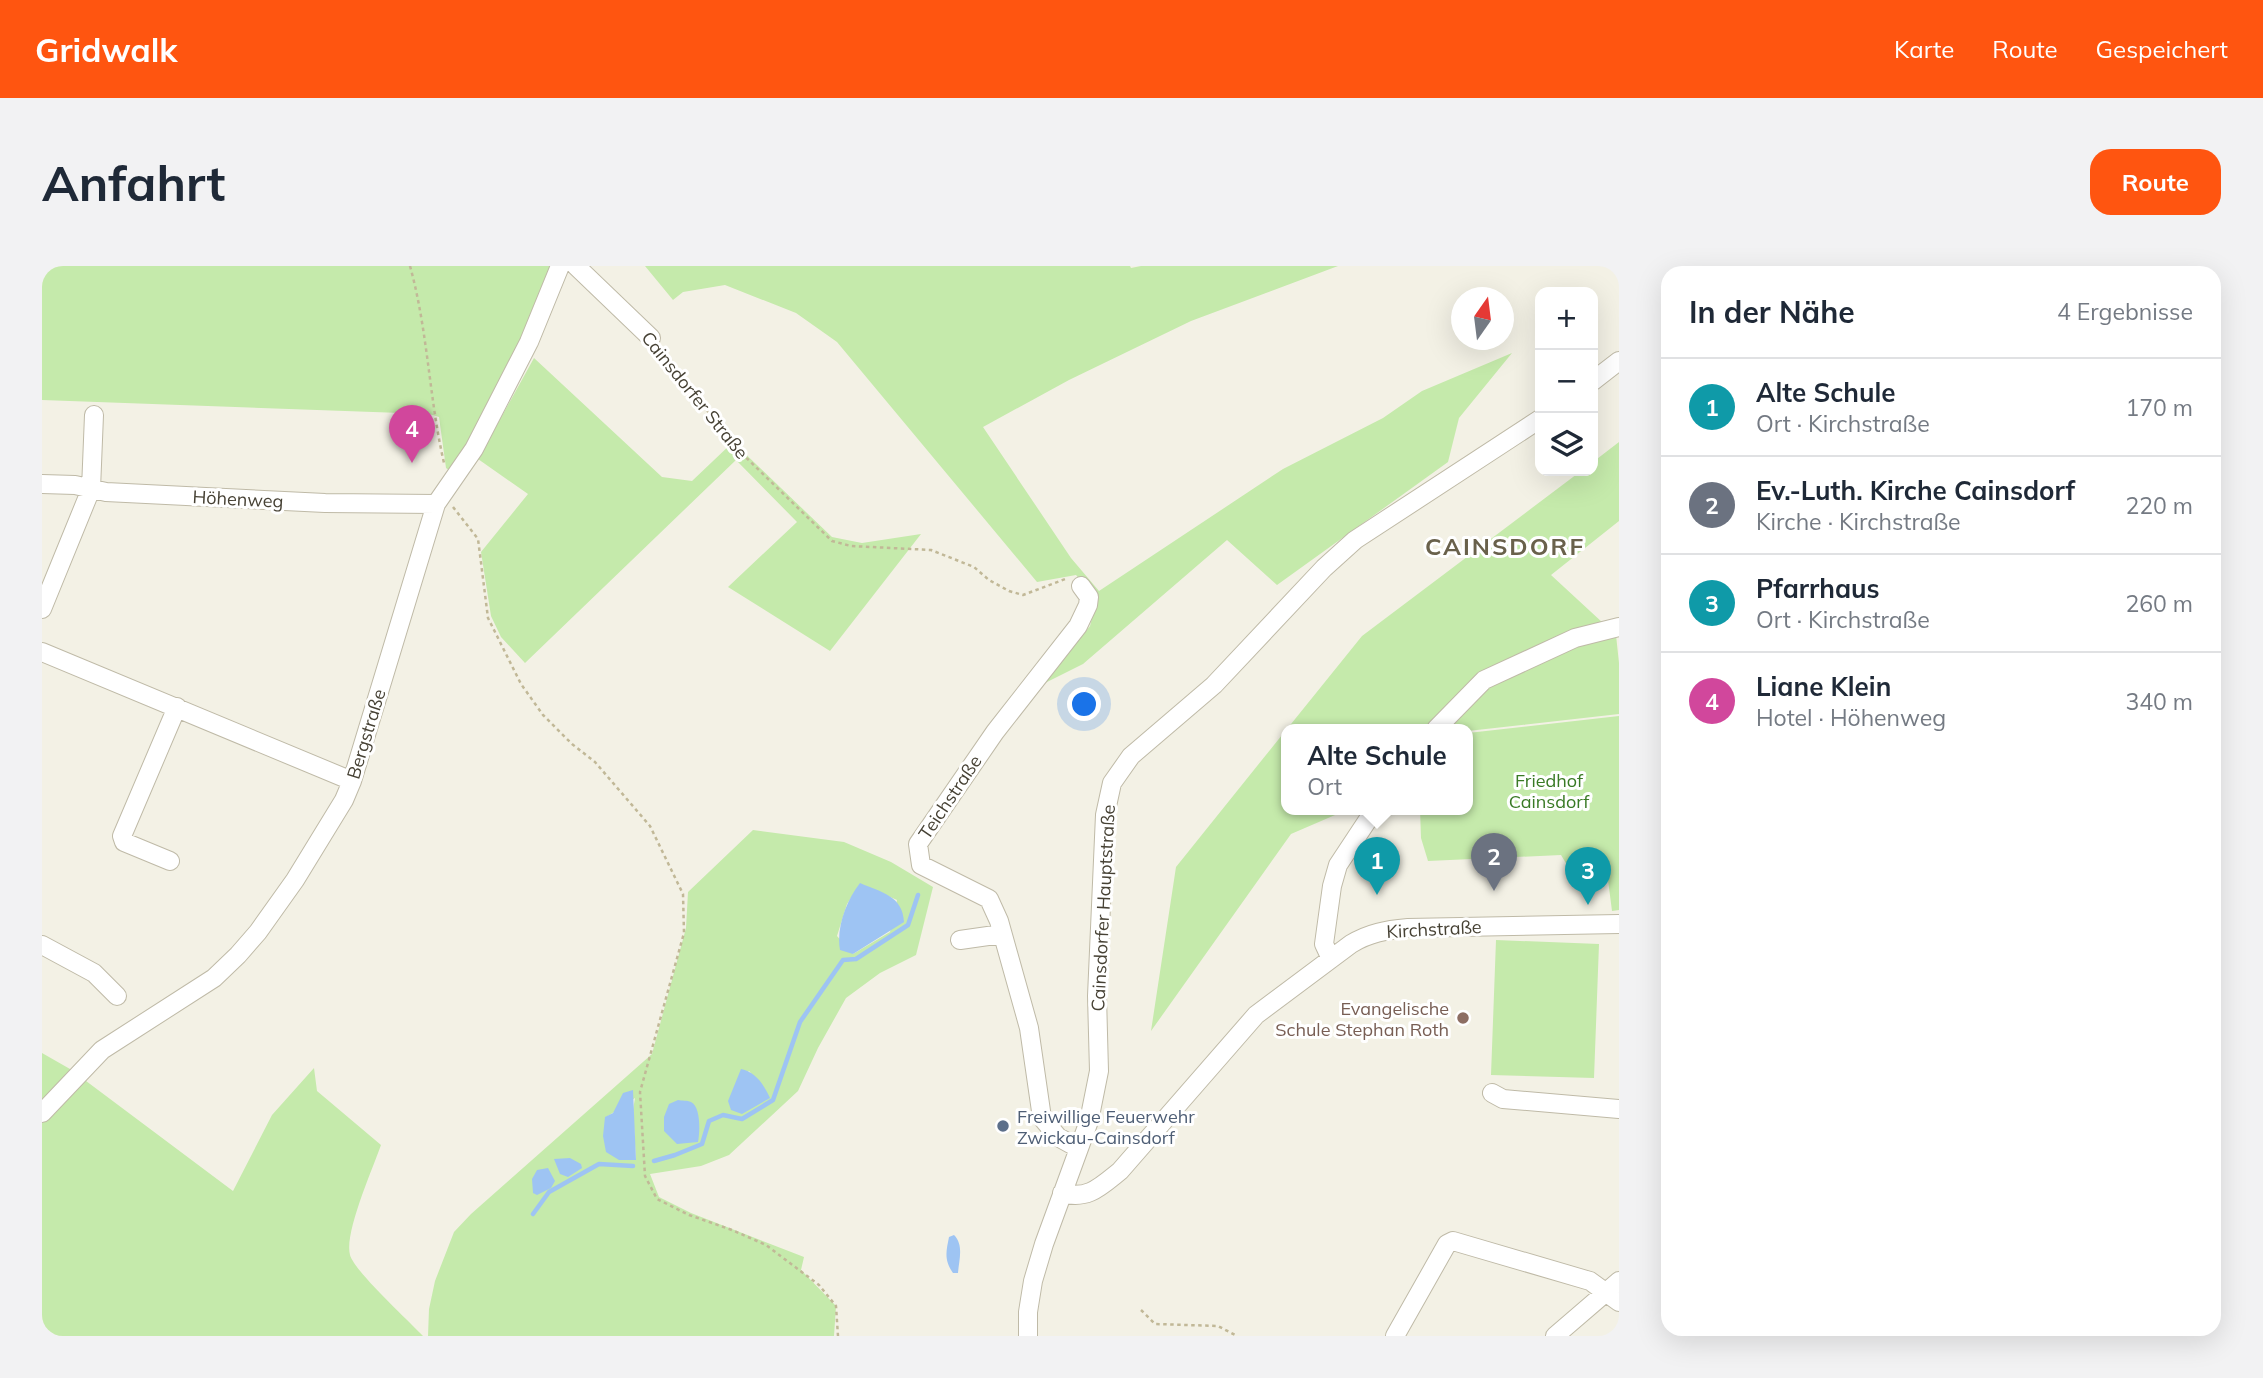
<!DOCTYPE html>
<html lang="de">
<meta charset="utf-8">
<style>
body{margin:0;font-family:Mulish,sans-serif;background:#f2f2f3;color:#1f2937}
.controls{position:absolute;right:21px;top:21px;display:grid;overflow:hidden;border-radius:14px;box-shadow:0 7px 28px #0002}
.controls button{width:63px;height:63px;display:grid;place-items:center;padding:0;border:0;border-bottom:2px solid #e0e1e3;background:#fff;color:#1f2937;font:35px sans-serif}
.compass{position:absolute;left:1409px;top:21px;width:63px;height:63px;border-radius:50%;background:#fff;box-shadow:0 7px 28px #0002;rotate:14deg}
.you{position:absolute;left:1043px;top:439px;width:24px;height:24px;margin:-18px;border:5px solid #fff;border-radius:50%;background:#1a73e8;box-shadow:0 0 0 10px #1a73e833}
.badge{display:grid;place-items:center;width:46px;height:46px;border-radius:50%;background:#ff5510;color:#fff;font-size:23px;font-weight:700}
.pin{position:absolute;translate:-50% -58px;filter:drop-shadow(0 2px 4px #0008)}
.pin::after{content:'';position:absolute;top:37px;width:24px;height:21px;background:inherit;clip-path:polygon(0 0,100% 0,50% 100%)}
.popup{position:absolute;left:1239px;top:458px;width:192px;height:91px;box-sizing:border-box;display:grid;place-content:center;border-radius:14px;background:#fff;filter:drop-shadow(0 2px 5px #0005);font-size:23px;white-space:nowrap;color:#747a83}
.popup b{font-size:26px;color:#1f2937}
.popup::after{content:'';position:absolute;left:50%;top:100%;margin-left:-14px;border:14px solid transparent;border-top-color:#fff}
.list{margin:0;padding:0;list-style:none}
h2{display:flex;justify-content:space-between;align-items:center;height:91px;margin:0;padding:0 28px;font-size:30px}
h2 small{font-size:23px;font-weight:400;color:#747a83}
.list li{display:grid;grid-template-columns:46px 1fr auto;gap:21px;align-items:center;box-sizing:border-box;height:98px;padding:0 28px;border-top:2px solid #e0e1e3}
.list b{display:block;font-size:26px;white-space:nowrap}
.list p{margin:0;font-size:23px;white-space:nowrap;color:#747a83}
.list em{font-size:23px;font-style:normal;color:#747a83}
.icon{flex:none;width:38px;height:38px;fill:none;stroke:currentColor;stroke-width:2;stroke-linecap:round;stroke-linejoin:round}
.map{position:relative;flex:none;width:1577px;height:1070px;overflow:hidden;border-radius:21px}
header{display:flex;align-items:center;gap:42px;box-sizing:border-box;height:98px;padding:0 35px;background:#ff5510;color:#fff}
header strong{font-size:33px}
nav{display:flex;gap:38px;margin-inline-start:auto;font-size:24px}
.intro{display:flex;align-items:center;justify-content:space-between;box-sizing:border-box;height:168px;padding:0 42px}
h1{margin:0;font-size:49px}
.button{padding:18px 32px;border-radius:21px;background:#ff5510;color:#fff;font-size:24px;font-weight:700}
main{display:flex;gap:42px;padding:0 42px}
aside{flex:1;background:#fff;border-radius:21px;box-shadow:0 7px 28px #0002}
.map>svg:first-child{display:block}
.green{fill:#c5eaab;fill-rule:evenodd}
.water{fill:#9ec4f3}
.lines{fill:none;stroke-linecap:round;stroke-linejoin:round}
.stream{stroke:#9ec4f3;stroke-width:4.5}
.minor-casing{stroke:#bfbaa7;stroke-width:20}
.path{stroke:#c1b897;stroke-width:2.5;stroke-dasharray:3.5 3.5;stroke-linecap:butt}
.minor{stroke:#fff;stroke-width:18}
.education-dot{fill:#8d6e63;stroke:#fff;stroke-width:2.5}
.service-dot{fill:#5c6f8a;stroke:#fff;stroke-width:2.5}
.labels{text-anchor:middle;dominant-baseline:central;stroke-width:6;stroke-linejoin:round;paint-order:stroke}
.street-label{font-size:18px;fill:#464134;stroke:#fff}
.park-label{font-size:18px;fill:#397a25;stroke:#fff}
.education-label{font-size:18px;fill:#785e54;stroke:#fff;text-anchor:end}
.service-label{font-size:18px;fill:#4e5e75;stroke:#fff;text-anchor:start}
.district-label{font-size:24px;font-weight:bold;letter-spacing:2px;fill:#69614b;stroke:#fff}
</style>
<header>
<strong>Gridwalk</strong>
<nav><a>Karte</a><a>Route</a><a>Gespeichert</a></nav>
</header>
<div class="intro"><h1>Anfahrt</h1><a class="button">Route</a></div>
<main>
<div class="map">
<svg width="1577" height="1070" viewBox="0 0 1577 1070">
<rect width="100%" height="100%" fill="#f3f1e5"/>
<path class="green" d="M 0,0 L 510,0 L 490,52 L 445,147 L 408,205 L 404,202 L 397,151 L 387,148 L 0,134 Z
M 603,0 L 1088,0 L 1089,2 L 1099,0 L 1296,0 L 1149,55 L 1027,114 L 941,161 L 1029,292 L 1057,325 L 1241,203 L 1341,152 L 1380,125 L 1470,87 L 1417,152 L 1406,196 L 1235,319 L 1185,274 L 1041,398 L 1001,418 L 1048,360 L 1055,333 L 1034,309 L 995,316 L 795,76 L 754,47 L 683,19 L 641,26 L 631,34 Z
M 492,92 L 620,211 L 650,215 L 691,176 L 790,271 L 820,277 L 879,268 L 788,385 L 686,321 L 755,256 L 694,194 L 483,397 L 459,371 L 449,350 L 439,286 L 486,228 L 436,193 Z
M 1577,176 L 1577,255 L 1509,309 L 1574,369 L 1577,397 L 1577,448 L 1426,465 L 1426,463 L 1245,463 L 1320,370 L 1539,205 L 1551,205 L 1551,196 Z
M 1577,450 L 1577,644 L 1570,645 L 1566,614 L 1528,604 L 1519,589 L 1386,595 L 1379,572 L 1378,543 L 1426,543 L 1426,467 Z
M 1244,464 L 1244,543 L 1307,543 L 1249,568 L 1109,765 L 1134,601 Z
M 711,564 L 802,576 L 849,596 L 891,621 L 874,689 L 838,707 L 804,732 L 776,782 L 756,825 L 687,889 L 659,900 L 608,908 L 617,931 L 649,947 L 762,991 L 759,1004 L 794,1040 L 792,1070 L 386,1070 L 387,1043 L 393,1015 L 412,966 L 429,948 L 610,788 L 644,662 L 646,626 ZM 818,618 L 855,634 L 848,666 L 811,688 L 795,670 L 805,638 ZM 707,805 L 723,823 L 691,825 L 694,817 ZM 593,832 L 591,844 L 594,894 L 563,852 Z
M 1454,674 L 1557,678 L 1552,812 L 1449,809 Z
M 0,787 L 28,803 L 191,925 L 230,849 L 272,802 L 275,825 L 339,879 C 331,902 302,967 308,989 C 313,1006 367,1055 381,1070 L 0,1070 Z"/>
<path class="water" d="M 818,617 C 839,626 861,630 862,656 L 811,688 L 798,684 C 794,662 804,635 818,617 Z
M 699,803 C 714,806 722,819 728,832 L 700,848 L 689,844 L 686,835 Z
M 591,824 L 594,894 L 577,894 L 564,886 L 561,870 L 563,851 L 571,847 L 581,827 Z
M 636,834 C 640,835 645,834 649,836 C 659,841 658,866 656,876 L 635,878 L 622,865 L 622,851 L 627,838 Z
M 528,892 L 539,898 L 540,902 L 526,911 L 518,908 L 512,893 Z
M 506,902 L 513,915 L 509,922 L 495,929 L 491,927 L 490,913 L 495,904 Z
M 912,969 C 922,979 917,994 916,1007 L 911,1007 C 902,994 904,986 907,971 Z"/>
<g class="lines">
<path class="stream" d="M 612,895 L 633,889 L 660,878 L 667,855 L 681,849 L 700,853 L 731,834 L 758,756 L 801,694 L 814,693 L 866,659 L 876,629
M 491,948 L 507,926 L 557,898 L 591,900"/>
<g class="minor-casing">
<path id="minor" d="M 534,0 L 609,72
M 1551,115 L 1577,95
M 0,218 L 33,219 L 64,226 L 283,237 L 394,238
M 0,343 L 49,223 L 52,149
M 0,386 L 310,515
M 1394,463 L 1442,414 L 1533,372 L 1577,361
M 128,595 L 82,576 L 80,570 L 135,441
M 918,674 L 960,668
M 0,679 L 52,707 L 75,730
M 1289,693 L 1282,678 L 1290,620 L 1296,599 L 1333,543
M 1450,827 L 1461,833 L 1577,843
M 0,847 L 60,784 L 172,712 L 196,689 L 216,666 L 253,614 L 302,534 L 310,515 L 394,238 L 432,183 L 487,76 L 518,0
M 1036,882 L 1016,871 L 1000,852 L 987,762 L 957,655 L 947,633 L 879,599 L 876,578 L 953,466 L 1036,360 L 1046,339 L 1047,331 L 1039,320
M 1020,927 C 1046,934 1058,921 1078,905 L 1214,749 L 1309,678 C 1327,667 1344,664 1366,662 L 1577,658
M 986,1070 L 986,1046 L 991,1015 L 1002,978 L 1047,855 L 1057,805 L 1055,730 L 1063,549 L 1070,517 L 1089,490 L 1172,419 L 1282,302 L 1313,274 L 1498,153
M 1353,1070 L 1405,978 L 1411,975 L 1548,1015 L 1577,1036
M 1513,1070 L 1577,1015"/>
</g>
<path class="path" d="M 368,0 C 386,65 387,132 402,197
M 618,82 L 633,99 L 687,175 L 790,275 L 809,280 L 889,284 L 932,301 L 947,314 L 967,325 L 981,329 L 1026,312
M 411,241 L 436,273 L 446,352 L 479,418 L 501,449 L 530,478 L 553,496 L 608,560 L 641,628 L 642,667 L 598,826 L 603,910 L 615,933 L 647,949 L 690,964 L 724,979 L 777,1019 L 794,1040 L 796,1070
M 1099,1044 L 1113,1058 L 1176,1060 L 1195,1070"/>
<use href="#minor" class="minor"/>
</g>
<circle class="education-dot" cx="1421" cy="752" r="7"/>
<circle class="service-dot" cx="961" cy="860" r="7"/>
<g class="labels">
<g class="street-label">
<text transform="translate(653 129) rotate(51)">Cainsdorfer Straße</text>
<text transform="translate(196 233) rotate(3)">Höhenweg</text>
<text transform="translate(324 468) rotate(-73)">Bergstraße</text>
<text transform="translate(908 531) rotate(-56)">Teichstraße</text>
<text transform="translate(1061 642) rotate(-87)">Cainsdorfer Hauptstraße</text>
<text transform="translate(1392 663) rotate(-3)">Kirchstraße</text>
</g>
<g class="park-label">
<text x="1507" y="514">Friedhof<tspan x="1507" dy="21">Cainsdorf</tspan></text>
</g>
<g class="education-label">
<text x="1407" y="742">Evangelische<tspan x="1407" dy="21">Schule Stephan Roth</tspan></text>
</g>
<g class="service-label">
<text x="975" y="850">Freiwillige Feuerwehr<tspan x="975" dy="21">Zwickau-Cainsdorf</tspan></text>
</g>
<g class="district-label">
<text x="1463" y="280">CAINSDORF</text>
</g>
</g>
</svg>
<div class="controls">
<button>+</button>
<button>−</button>
<button><svg class="icon" aria-label="layers" viewBox="0 0 24 24"><path d="M12 4l9 5-9 5-9-5zM3 14l9 5 9-5"/></svg></button>
</div>
<svg class="compass" viewBox="-18 -18 36 36"><path d="M0-13l5 13h-10z" fill="#e53935"/><path d="M0 13l5-13h-10z" fill="#747a83"/></svg>
<div class="you"></div>
<div class="pin badge" style="left:1335px;top:629px;background:#0f9aa8">1</div>
<div class="popup"><b>Alte Schule</b>Ort</div>
<div class="pin badge" style="left:1452px;top:625px;background:#6b7280">2</div>
<div class="pin badge" style="left:1546px;top:639px;background:#0f9aa8">3</div>
<div class="pin badge" style="left:370px;top:197px;background:#d1479c">4</div>
</div>
<aside>
<h2>In der Nähe<small>4 Ergebnisse</small></h2>
<ul class="list">
<li><span class="badge" style="background:#0f9aa8">1</span><div><b>Alte Schule</b><p>Ort · Kirchstraße</p></div><em>170 m</em></li>
<li><span class="badge" style="background:#6b7280">2</span><div><b>Ev.-Luth. Kirche Cainsdorf</b><p>Kirche · Kirchstraße</p></div><em>220 m</em></li>
<li><span class="badge" style="background:#0f9aa8">3</span><div><b>Pfarrhaus</b><p>Ort · Kirchstraße</p></div><em>260 m</em></li>
<li><span class="badge" style="background:#d1479c">4</span><div><b>Liane Klein</b><p>Hotel · Höhenweg</p></div><em>340 m</em></li>
</ul>
</aside>
</main>
